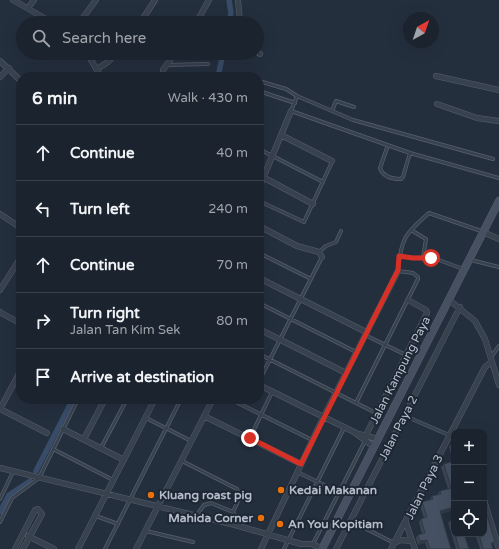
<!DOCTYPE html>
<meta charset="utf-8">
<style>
body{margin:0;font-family:"Varela Round",sans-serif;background:#282f3a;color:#f1f3f6}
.controls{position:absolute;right:12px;bottom:12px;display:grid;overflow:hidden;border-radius:8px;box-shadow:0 4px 16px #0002}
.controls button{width:36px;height:36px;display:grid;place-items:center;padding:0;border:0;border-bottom:1px solid #39404a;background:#1b232e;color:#f1f3f6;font:20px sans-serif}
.compass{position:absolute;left:403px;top:12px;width:36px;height:36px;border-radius:50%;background:#1b232e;box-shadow:0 4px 16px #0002;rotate:40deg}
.stop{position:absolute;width:12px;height:12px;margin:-9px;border:3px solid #d93025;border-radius:50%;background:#fff}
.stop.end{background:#d93025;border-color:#fff;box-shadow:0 1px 4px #0008}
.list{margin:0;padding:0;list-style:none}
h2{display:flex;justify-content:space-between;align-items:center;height:52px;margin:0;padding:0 16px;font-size:17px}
h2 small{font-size:13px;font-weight:400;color:#a0a4aa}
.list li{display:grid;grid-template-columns:26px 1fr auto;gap:12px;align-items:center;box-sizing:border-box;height:56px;padding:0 16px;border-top:1px solid #39404a}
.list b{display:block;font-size:15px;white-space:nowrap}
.list p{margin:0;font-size:13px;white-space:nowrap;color:#a0a4aa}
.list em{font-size:13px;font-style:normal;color:#a0a4aa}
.icon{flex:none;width:22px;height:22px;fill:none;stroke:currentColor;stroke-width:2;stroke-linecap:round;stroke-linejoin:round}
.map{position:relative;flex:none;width:499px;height:549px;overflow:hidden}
.search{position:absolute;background:#1b232e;box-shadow:0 4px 16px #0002;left:16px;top:16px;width:248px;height:44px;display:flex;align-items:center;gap:10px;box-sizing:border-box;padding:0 14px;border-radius:22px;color:#a0a4aa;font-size:15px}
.panel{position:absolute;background:#1b232e;box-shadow:0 4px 16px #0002;left:16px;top:72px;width:248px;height:332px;border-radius:16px}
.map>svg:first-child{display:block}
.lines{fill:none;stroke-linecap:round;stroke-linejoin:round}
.canal{stroke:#394c67;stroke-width:5.5}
.lane-casing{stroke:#565f6c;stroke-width:4}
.street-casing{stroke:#565f6c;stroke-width:6}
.secondary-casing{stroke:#565f6c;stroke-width:8}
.lane{stroke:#38414e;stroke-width:2.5}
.street{stroke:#38414e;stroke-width:5}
.secondary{stroke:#465061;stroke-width:7}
.wall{fill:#3b4654}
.shaded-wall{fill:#303945}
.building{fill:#455162;stroke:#303945}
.route{stroke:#d93025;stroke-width:5}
.food-dot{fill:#e8710a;stroke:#1d2633;stroke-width:1.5}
.labels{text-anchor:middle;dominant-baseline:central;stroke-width:4;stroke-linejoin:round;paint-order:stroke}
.street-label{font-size:12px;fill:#b4bcc9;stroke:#1d2633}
.poi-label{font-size:12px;font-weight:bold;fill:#b4bcc9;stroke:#1d2633;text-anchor:start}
</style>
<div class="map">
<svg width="499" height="549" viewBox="0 0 499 549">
<rect width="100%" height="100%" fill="#242f3e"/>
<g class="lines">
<path class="canal" d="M 229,23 L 231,13 L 229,0
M 218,77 L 223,53
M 36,471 L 73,399
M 0,512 L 9,495 L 30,481"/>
<g class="lane-casing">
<path id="lane" d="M 166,65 L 208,64
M 241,77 L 246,77
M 259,81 L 286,89 L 297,96
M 259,91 L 295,103
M 332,111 L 336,101 L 354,107
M 388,145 L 380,168 C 383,177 392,179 401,179 L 403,177 L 410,153
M 259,149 L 323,182
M 493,159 L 353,120 L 297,96 L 291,111 L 410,153 L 499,178
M 259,201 L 304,222 L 332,162
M 411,230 L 426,239 L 423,258
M 319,252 L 326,246 L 336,242 L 341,231
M 259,253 L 311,279
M 399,256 L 413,258 L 431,257 L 463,269
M 471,260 L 499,267
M 259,303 L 356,352
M 365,335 L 406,355
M 259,354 L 376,413
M 491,357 L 499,346
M 259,381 L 322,257
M 230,399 L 312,440
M 356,403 L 418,279 L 418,277 L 413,273 L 398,271 C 401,238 405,234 429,213 L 481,231
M 405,416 L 449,435
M 146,418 L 191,441
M 250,438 L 272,392
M 101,448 L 127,399
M 53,449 L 113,480
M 182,461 L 237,489 L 240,497 L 233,512
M 297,472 L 339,492
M 0,499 L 13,472
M 96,516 L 118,524
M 196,516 L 204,505 L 211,503 L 233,512 L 237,519 L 235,525
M 351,521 L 394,543
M 0,522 L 12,498 L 39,478 L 78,399
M 146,531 L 193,542
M 313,544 L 365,441
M 105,549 L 181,399
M 284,549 L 344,428"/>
</g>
<g class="street-casing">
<path id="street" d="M 13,0 L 53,23
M 238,0 L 240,23
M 28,8 L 34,0
M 79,23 L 96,0
M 140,23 L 155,0
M 196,23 L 209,0
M 257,52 L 260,54
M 87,53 L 101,77
M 0,61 L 21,81
M 97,69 L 108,62 L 117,53
M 436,76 L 499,90
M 0,77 L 9,68
M 163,77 L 163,70 L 175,53
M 437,104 L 477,118 L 499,121
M 281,135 L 332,161
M 259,175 L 313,204
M 259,188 L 291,111
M 0,214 L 21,228
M 259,226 L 297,246 L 319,252 L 322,257
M 483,232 L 499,239
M 259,278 L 366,332
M 0,290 L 21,257
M 448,299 L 475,321 L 485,339 L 499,385
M 0,312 L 21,324
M 259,329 L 346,373
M 259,385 L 354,432 L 374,447
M 0,409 L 47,433
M 0,409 L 21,370
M 204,416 L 301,464
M 63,429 L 124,460
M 355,433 L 378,439
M 366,435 L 427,313 L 426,310 L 408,300
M 84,439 L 105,399
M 0,468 L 235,525 L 301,544 L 311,544 L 322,548
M 484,500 L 499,549
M 406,523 L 415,549
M 28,536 L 54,549
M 394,543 L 400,540 L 412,541
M 15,549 L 35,510 L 38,509 L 42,514 L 23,549
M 78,549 L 155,399
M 136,549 L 213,399
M 261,549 L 323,418 L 398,271
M 336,549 L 460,307
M 391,549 L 485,367 L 491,362"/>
</g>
<g class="secondary-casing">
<path id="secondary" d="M 322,549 L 499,201"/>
</g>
<use href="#lane" class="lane"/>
<use href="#street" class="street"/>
<use href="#secondary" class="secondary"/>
</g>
<path class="wall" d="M 452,443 L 454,443 L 454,510 L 440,514 L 451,549 L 427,549 L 425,543 L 418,545 L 416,538 L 418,535 L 422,534 L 419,522 L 421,519 L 424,518 L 420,506 L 422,502 L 430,500 L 432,496 L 437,495 L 440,491 L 448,489 L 441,467 L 444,464 L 453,461 L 449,447 Z
M 454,519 L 454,534 L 464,534 L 469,549 L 456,549 L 448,523 L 451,520 Z
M 475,534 L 484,534 L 495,542 L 493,545 L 491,546 L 493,549 L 480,549 Z"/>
<path class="shaded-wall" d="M 454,507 L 454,510 L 437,515 L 440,511 Z
M 427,540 L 425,543 L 418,545 L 420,541 Z
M 495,542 L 493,545 L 488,547 L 491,543 Z"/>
<path class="building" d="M 452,443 L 454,443 L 454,452 Z
M 454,461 L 454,507 L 440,511 L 451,549 L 430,549 L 427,540 L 420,541 L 418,535 L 425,533 L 421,519 L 427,517 L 422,502 L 433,499 L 432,496 L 441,494 L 440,491 L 451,488 L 444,464 Z
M 487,515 L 495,542 L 491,543 L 493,549 L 483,549 L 479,534 L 484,534 L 484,516 Z
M 454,519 L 454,531 L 451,520 Z
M 455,534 L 464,534 L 469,549 L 459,549 Z"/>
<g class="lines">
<path class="route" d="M 250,438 L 301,464 L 398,270 L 399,256 L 413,258 L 431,258"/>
</g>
<g class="food-dot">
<circle cx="281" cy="490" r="4"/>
<circle cx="151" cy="495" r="4"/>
<circle cx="261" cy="518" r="4"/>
<circle cx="280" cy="524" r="4"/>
</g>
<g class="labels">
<g class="street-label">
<text transform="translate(400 370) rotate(-63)">Jalan Kampung Paya</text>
<text transform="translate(398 428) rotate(-63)">Jalan Paya 2</text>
<text transform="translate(424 487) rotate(-64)">Jalan Paya 3</text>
</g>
<g class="poi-label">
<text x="289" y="490">Kedai Makanan</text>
<text x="159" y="495">Kluang roast pig</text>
<text x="253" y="518" text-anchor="end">Mahida Corner</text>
<text x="288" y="524">An You Kopitiam</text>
</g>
</g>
</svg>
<div class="controls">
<button>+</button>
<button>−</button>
<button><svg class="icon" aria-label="locate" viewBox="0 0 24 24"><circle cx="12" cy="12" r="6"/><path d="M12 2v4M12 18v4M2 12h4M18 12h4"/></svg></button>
</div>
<svg class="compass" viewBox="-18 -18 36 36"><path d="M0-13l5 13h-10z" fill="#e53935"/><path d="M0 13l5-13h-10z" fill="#a0a4aa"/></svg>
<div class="stop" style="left:431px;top:258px"></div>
<div class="stop end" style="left:250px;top:438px"></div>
<div class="search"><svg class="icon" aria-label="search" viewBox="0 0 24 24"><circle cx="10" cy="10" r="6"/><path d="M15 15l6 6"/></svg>Search here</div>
<section class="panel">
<h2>6 min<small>Walk · 430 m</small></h2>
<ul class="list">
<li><svg class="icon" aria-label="ahead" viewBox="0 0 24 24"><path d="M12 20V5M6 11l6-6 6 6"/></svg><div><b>Continue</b></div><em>40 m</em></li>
<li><svg class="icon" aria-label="left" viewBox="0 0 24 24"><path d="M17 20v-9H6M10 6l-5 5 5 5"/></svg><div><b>Turn left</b></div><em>240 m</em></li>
<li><svg class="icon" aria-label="ahead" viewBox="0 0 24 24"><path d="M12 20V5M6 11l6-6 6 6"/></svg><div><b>Continue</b></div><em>70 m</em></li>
<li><svg class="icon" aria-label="right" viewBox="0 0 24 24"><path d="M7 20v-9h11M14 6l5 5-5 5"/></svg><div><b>Turn right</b><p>Jalan Tan Kim Sek</p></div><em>80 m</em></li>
<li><svg class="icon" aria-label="arrive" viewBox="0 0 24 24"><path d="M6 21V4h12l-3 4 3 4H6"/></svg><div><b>Arrive at destination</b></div></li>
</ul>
</section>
</div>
